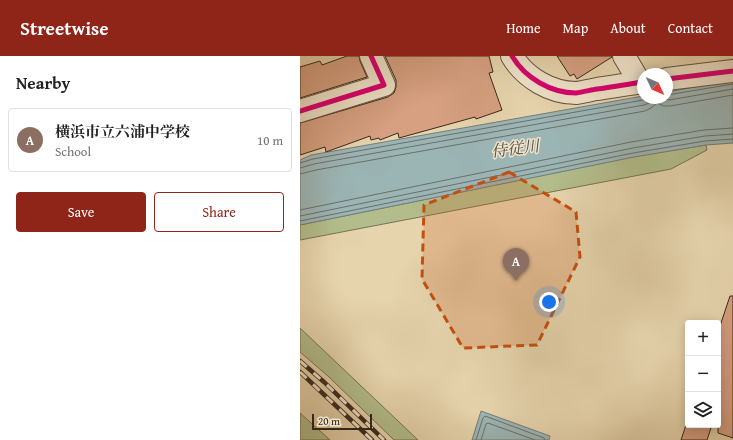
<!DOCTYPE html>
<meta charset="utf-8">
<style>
body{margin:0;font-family:"Gentium Book Plus","Noto Serif JP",serif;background:#f2f2f2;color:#202124}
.controls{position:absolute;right:12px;bottom:12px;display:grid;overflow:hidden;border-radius:4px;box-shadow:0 2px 10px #0003}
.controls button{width:36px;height:36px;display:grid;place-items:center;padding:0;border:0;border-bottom:1px solid #e0e0e0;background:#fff;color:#202124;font:20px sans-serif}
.compass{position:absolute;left:337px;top:12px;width:36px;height:36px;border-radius:50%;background:#fff;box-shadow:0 2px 10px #0003;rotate:134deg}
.scale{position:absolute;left:12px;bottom:10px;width:60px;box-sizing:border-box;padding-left:4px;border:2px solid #39291d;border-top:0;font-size:11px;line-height:14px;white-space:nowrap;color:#39291d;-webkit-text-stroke:3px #efe3ca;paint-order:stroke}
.you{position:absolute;left:249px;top:246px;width:14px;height:14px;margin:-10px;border:3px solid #fff;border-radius:50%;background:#1a73e8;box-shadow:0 0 0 6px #1a73e833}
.badge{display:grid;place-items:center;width:26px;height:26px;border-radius:50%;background:#8f2418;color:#fff;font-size:13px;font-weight:700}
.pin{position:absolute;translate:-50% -33px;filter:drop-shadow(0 1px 2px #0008)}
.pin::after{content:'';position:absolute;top:21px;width:14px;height:12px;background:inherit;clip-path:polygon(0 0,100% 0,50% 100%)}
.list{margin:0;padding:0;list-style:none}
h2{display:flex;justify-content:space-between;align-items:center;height:52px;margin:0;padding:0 16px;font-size:17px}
h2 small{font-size:13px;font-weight:400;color:#757577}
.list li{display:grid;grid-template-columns:26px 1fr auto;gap:12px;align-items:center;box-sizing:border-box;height:64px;margin:0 8px 8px;padding:0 8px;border:1px solid #e0e0e0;border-radius:4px}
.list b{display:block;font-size:15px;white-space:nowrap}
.list p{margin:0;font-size:13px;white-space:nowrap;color:#757577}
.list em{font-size:13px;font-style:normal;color:#757577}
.actions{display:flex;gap:8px;padding:12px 16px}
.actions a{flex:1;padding:9px 0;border:1px solid #8f2418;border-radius:4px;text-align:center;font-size:14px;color:#8f2418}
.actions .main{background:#8f2418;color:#fff}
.icon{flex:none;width:22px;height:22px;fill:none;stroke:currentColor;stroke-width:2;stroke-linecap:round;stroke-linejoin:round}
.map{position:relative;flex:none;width:433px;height:384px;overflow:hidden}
header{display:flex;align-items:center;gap:24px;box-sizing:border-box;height:56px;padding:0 20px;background:#8f2418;color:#fff}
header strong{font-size:19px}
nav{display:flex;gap:22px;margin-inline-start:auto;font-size:14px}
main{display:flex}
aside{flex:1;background:#fff}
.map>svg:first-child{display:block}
.green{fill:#b2bd8b;stroke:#767354}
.water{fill:#9bb5b5;stroke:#747d78}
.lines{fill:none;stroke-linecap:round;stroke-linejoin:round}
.shore{stroke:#6a6f69;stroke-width:1}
.building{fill:#d6a081;stroke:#39291d}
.minor-casing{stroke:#645441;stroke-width:24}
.minor{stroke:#efe3ca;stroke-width:22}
.rail-casing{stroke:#39291d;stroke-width:4.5}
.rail{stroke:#efe3ca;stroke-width:3;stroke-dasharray:9;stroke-linecap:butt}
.cycleway-casing{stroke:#efe3ca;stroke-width:8}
.cycleway{stroke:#d6006c;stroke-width:5}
.marked{fill:#c54f0f;fill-opacity:0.2;stroke:#c54f0f;stroke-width:3;stroke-dasharray:8 5;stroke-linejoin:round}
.labels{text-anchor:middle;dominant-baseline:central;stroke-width:3;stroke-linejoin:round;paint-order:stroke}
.water-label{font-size:16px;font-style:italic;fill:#524c43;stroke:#efe3ca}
</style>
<header>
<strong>Streetwise</strong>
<nav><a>Home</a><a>Map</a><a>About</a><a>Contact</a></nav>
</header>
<main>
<aside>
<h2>Nearby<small></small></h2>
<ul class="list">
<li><span class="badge" style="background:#8d6e63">A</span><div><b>横浜市立六浦中学校</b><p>School</p></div><em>10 m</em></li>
</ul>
<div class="actions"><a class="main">Save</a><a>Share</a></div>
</aside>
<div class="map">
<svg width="433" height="384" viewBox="0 0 433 384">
<rect width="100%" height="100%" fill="#e6d4ad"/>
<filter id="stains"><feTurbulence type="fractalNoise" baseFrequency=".005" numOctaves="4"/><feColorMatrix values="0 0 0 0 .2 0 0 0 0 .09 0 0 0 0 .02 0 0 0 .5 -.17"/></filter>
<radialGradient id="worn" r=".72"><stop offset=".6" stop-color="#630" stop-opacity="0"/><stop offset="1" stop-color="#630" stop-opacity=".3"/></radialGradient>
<path class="green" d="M 406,89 L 407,94 L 371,113 L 0,184 L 0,169 L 337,100 Z
M 0,272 L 118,384 L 94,384 L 29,321 L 0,296 Z
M 0,357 L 30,384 L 0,384 Z"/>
<path class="water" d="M 433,24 L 433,87 L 406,89 L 334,101 L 0,169 L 0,104 L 11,99 L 343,40 L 343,42 L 367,42 L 367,36 Z
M 181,355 L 250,380 L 249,384 L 172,384 Z"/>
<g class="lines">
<path class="shore" d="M 367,39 L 433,28
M 362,42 L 369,44 L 433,33
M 0,107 L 13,103 L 343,44 L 346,42
M 0,112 L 14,108 L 344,49 L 349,47 L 352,42
M 0,118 L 16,114 L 345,55 L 351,52 L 357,47 L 364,50 L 370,50 L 433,39
M 0,154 L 331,86 L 404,74 L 433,72
M 0,160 L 333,92 L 405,80 L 433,78
M 0,165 L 333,97 L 405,85 L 433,83
M 176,384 L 183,362 L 185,360 L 244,382 L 245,384
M 181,384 L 186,368 L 188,367 L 235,384"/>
</g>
<path class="building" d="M 47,0 L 59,0 L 60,5 L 67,21 L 0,42 L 0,11 L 20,5 L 22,9 Z
M 85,0 L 189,0 L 193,16 L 189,17 L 202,54 L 176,63 L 175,61 L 99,82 L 98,77 L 80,84 L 79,82 L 71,84 L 70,80 L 26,96 L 25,91 L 0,99 L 0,67 L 88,41 L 94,37 L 96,31 L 96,24 Z
M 257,0 L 312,0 L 312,1 L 277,23 L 274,18 L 270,20 Z
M 430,240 L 433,240 L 433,382 L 418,377 L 418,276 Z
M 386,369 L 412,369 L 407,384 L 381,384 Z"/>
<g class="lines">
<g class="minor-casing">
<path id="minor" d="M 212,0 C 225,22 251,37 276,37 C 283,36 291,34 297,33 C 313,31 328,28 343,26
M 324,0 L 340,27
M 367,23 L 433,15
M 0,55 L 84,29 L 71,0"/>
</g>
<use href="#minor" class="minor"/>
<g class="rail-casing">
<path id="rail" d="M 0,305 L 24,326 L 84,384
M 0,316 L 72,384"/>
</g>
<use href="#rail" class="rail"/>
<g class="cycleway-casing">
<path id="cycleway" d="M 212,0 C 225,22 251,37 276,37 C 283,36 291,34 297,33 C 313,31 328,28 343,26
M 367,23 L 433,15
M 0,55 L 84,29 L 71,0"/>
</g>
<use href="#cycleway" class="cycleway"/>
</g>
<path class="marked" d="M 209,116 L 276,156 L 280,201 L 237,289 L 163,292 L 122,223 L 124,149 Z"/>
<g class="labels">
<g class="water-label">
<text transform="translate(215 92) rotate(-7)">侍従川</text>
</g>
</g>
<rect width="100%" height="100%" filter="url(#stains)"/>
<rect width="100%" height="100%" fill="url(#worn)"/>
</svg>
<div class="controls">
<button>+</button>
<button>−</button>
<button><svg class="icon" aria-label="layers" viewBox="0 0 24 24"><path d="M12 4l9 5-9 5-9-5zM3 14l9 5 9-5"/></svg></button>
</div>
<svg class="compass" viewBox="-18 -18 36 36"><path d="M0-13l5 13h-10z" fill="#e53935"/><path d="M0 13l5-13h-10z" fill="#757577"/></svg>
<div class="scale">20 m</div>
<div class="you"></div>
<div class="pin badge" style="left:216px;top:225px;background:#8d6e63">A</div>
</div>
</main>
